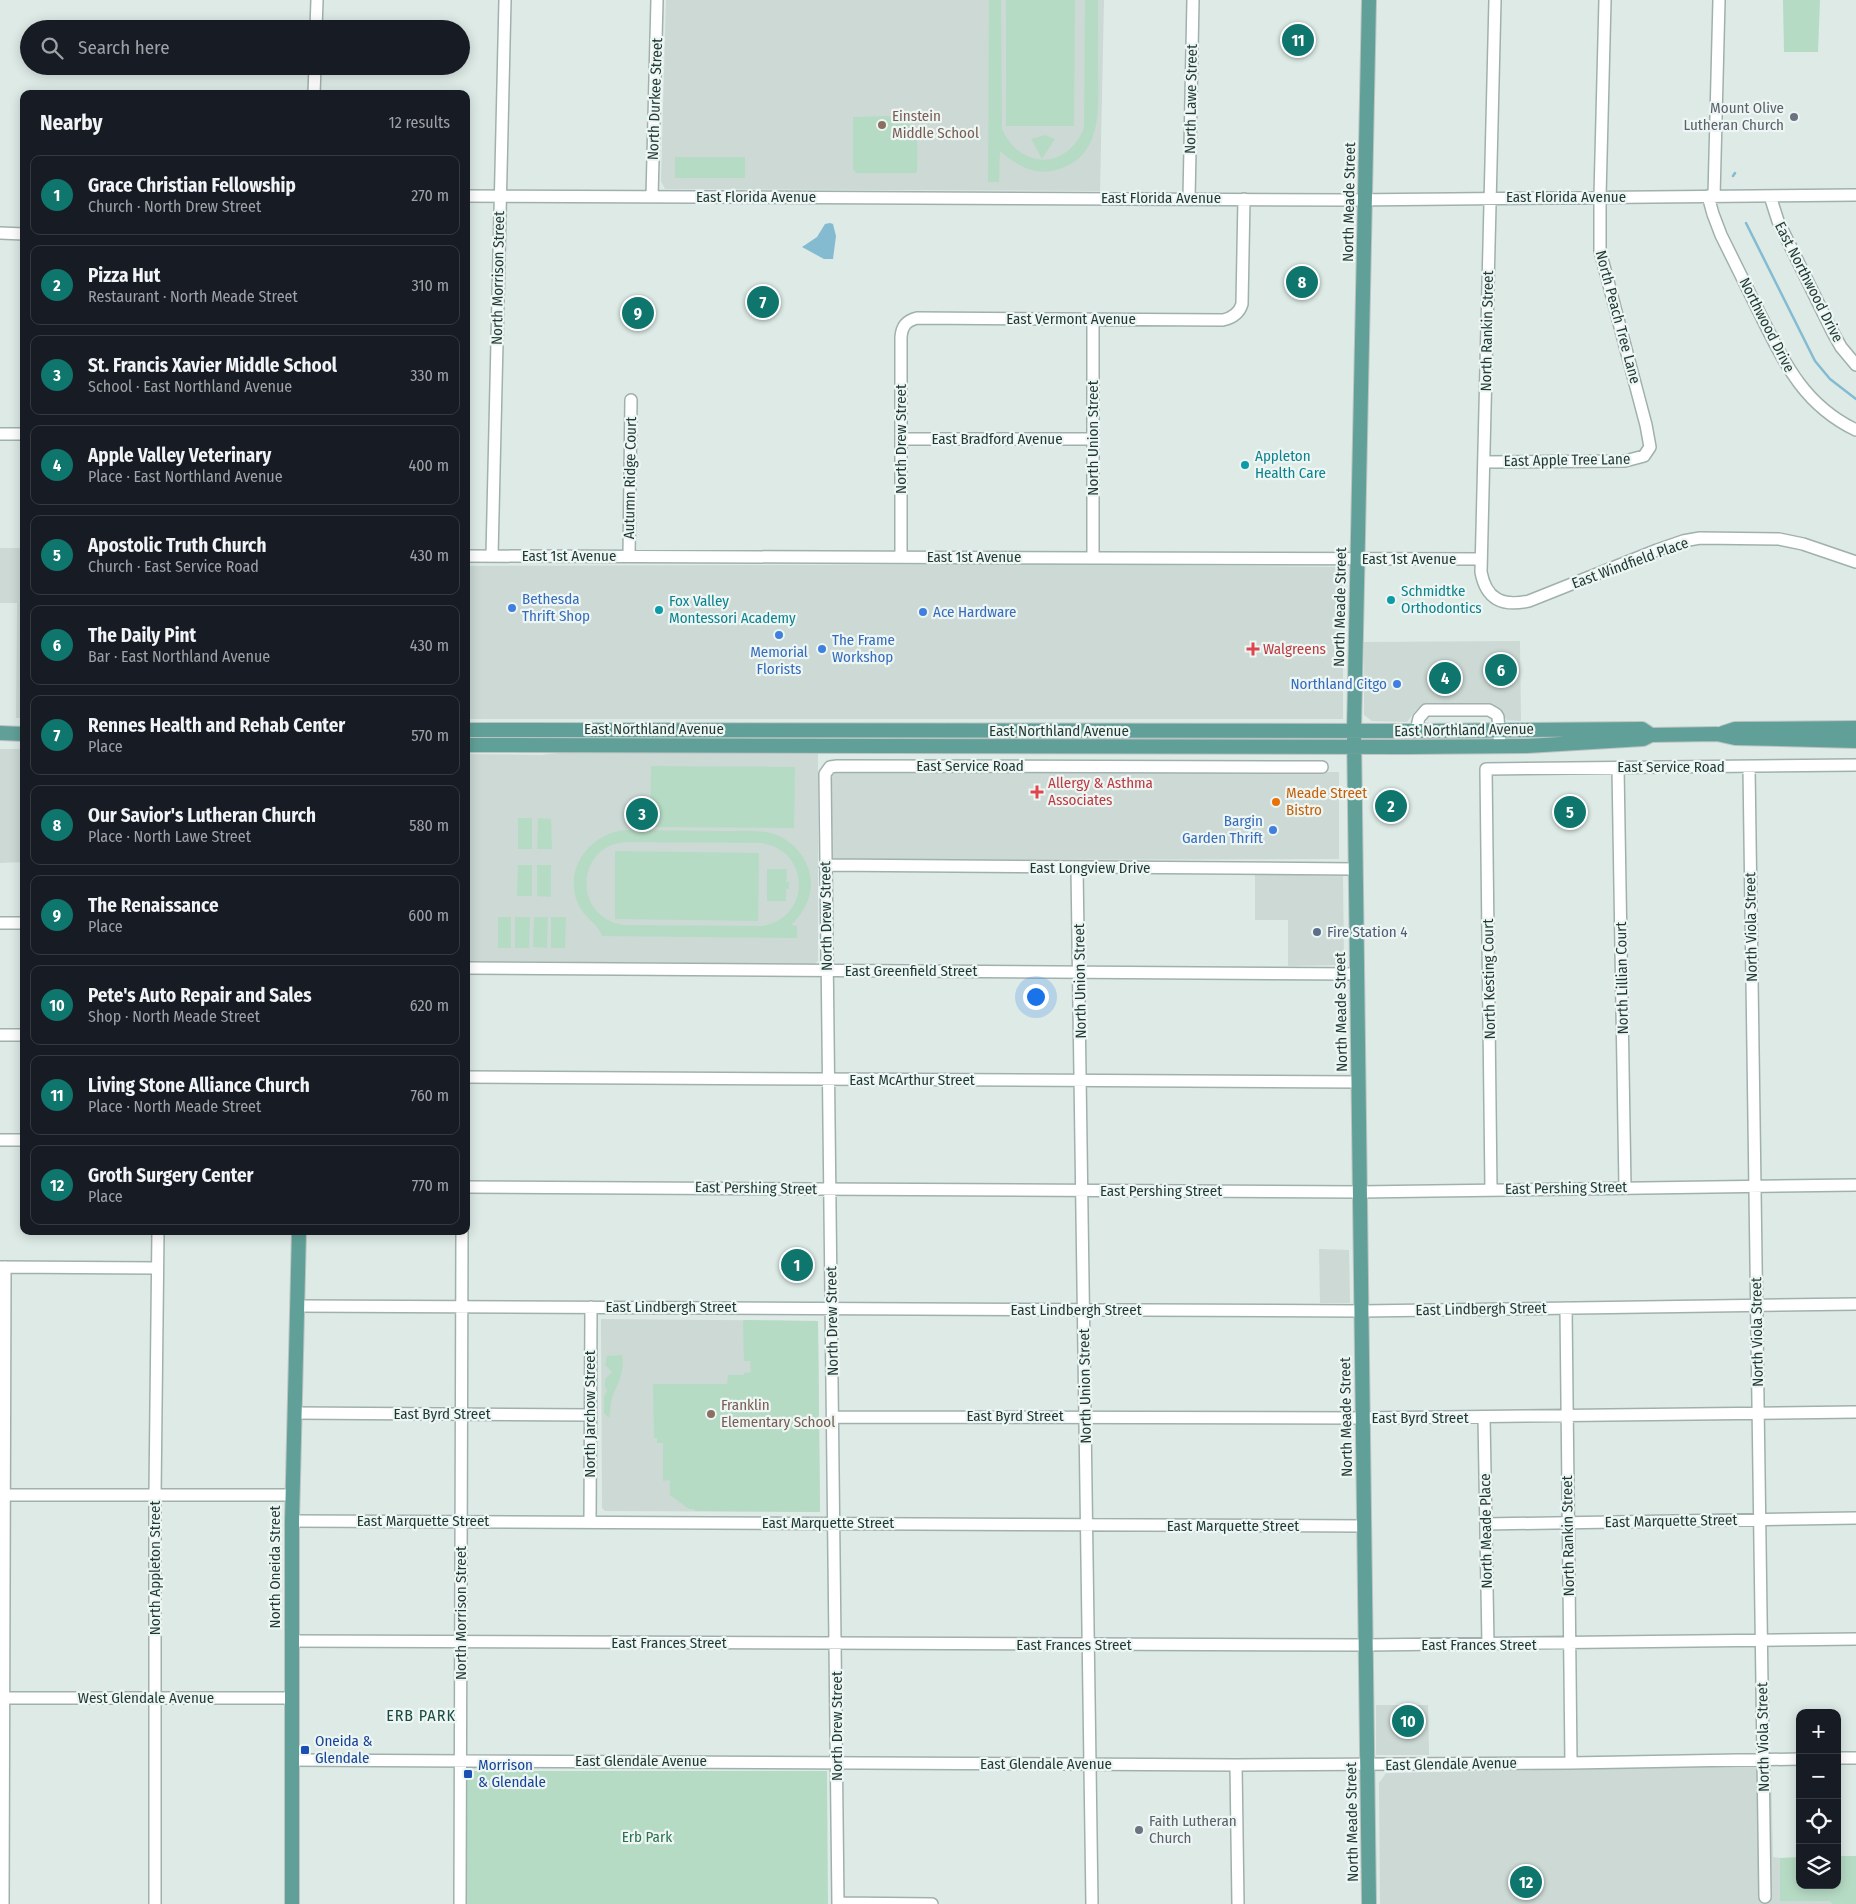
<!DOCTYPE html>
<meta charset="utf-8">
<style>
body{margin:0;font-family:"Fira Sans Condensed",sans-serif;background:#20242c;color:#f1f3f6}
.controls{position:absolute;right:15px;bottom:15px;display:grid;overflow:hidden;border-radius:10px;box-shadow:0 2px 12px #0003}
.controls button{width:45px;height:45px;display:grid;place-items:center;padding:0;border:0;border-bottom:1px solid #363941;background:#171b24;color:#f1f3f6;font:25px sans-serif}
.you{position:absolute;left:1035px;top:996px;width:18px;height:18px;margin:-12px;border:4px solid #fff;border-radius:50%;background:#1a73e8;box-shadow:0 0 0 8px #1a73e833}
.badge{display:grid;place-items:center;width:32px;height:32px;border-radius:50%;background:#0f766e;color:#fff;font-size:16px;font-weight:700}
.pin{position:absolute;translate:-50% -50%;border:2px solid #fff;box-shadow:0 1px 5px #0006}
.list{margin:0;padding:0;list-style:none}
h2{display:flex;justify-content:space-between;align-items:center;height:65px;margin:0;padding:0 20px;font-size:21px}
h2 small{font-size:16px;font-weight:400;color:#9ea1a6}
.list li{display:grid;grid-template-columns:32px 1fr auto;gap:15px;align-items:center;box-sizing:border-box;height:80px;margin:0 10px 10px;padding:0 10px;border:1px solid #363941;border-radius:10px}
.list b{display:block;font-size:19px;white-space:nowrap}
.list p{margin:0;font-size:16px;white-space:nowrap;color:#9ea1a6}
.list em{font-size:16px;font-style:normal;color:#9ea1a6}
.icon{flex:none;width:28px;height:28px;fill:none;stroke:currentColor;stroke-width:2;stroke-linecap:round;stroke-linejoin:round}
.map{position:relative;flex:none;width:1856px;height:1904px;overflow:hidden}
.search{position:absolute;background:#171b24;box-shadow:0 2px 12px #0003;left:20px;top:20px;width:450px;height:55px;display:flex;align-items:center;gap:12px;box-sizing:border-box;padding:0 18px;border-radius:28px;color:#9ea1a6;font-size:19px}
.panel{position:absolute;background:#171b24;box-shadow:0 2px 12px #0003;left:20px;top:90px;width:450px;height:1145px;border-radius:10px}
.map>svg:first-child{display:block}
.built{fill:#ccd9d5}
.green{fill:#b6dbc5;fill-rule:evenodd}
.water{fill:#84bbd0}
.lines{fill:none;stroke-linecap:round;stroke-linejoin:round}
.stream{stroke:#84bbd0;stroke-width:2.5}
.minor-casing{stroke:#a0b1ad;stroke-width:14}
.major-casing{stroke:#bcc4c2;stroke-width:16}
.minor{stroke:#fff;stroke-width:11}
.major{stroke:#61a098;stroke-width:14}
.worship-dot{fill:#6b7280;stroke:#eef6f3;stroke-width:2}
.education-dot{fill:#8d6e63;stroke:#eef6f3;stroke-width:2}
.culture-dot{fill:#0f9aa8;stroke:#eef6f3;stroke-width:2}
.shop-dot{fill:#3f7fe0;stroke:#eef6f3;stroke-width:2}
.health-dot{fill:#e0444e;stroke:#eef6f3;stroke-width:2}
.food-dot{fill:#e8710a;stroke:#eef6f3;stroke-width:2}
.service-dot{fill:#5c6f8a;stroke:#eef6f3;stroke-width:2}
.transit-dot{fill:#1a4fb4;stroke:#eef6f3;stroke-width:2}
.labels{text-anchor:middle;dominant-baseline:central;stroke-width:4.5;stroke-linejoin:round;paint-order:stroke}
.street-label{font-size:15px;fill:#1f3935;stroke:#eef6f3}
.worship-label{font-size:15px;fill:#5b616d;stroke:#eef6f3;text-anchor:end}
.education-label{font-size:15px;fill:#785e54;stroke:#eef6f3;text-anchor:start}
.culture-label{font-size:15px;fill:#0d838f;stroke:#eef6f3;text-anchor:start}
.shop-label{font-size:15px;fill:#366cbe;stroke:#eef6f3;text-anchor:start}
.health-label{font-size:15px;fill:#be3a42;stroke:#eef6f3;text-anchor:start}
.food-label{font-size:15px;fill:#c56008;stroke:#eef6f3;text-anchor:start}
.service-label{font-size:15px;fill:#4e5e75;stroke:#eef6f3;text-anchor:start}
.transit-label{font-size:15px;fill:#164399;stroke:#eef6f3;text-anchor:start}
.park-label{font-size:15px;fill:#29704e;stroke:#eef6f3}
.neighbourhood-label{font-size:16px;letter-spacing:1px;fill:#1b4b45;stroke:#eef6f3}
</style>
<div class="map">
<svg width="1856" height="1904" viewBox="0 0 1856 1904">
<rect width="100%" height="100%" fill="#ddeae6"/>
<path class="built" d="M 666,0 L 1104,0 L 1100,191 L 665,189 L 661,181 Z
M 0,548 L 24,548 L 24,718 L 16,718 L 17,603 L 0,603 Z
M 1075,564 L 1343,567 L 1343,719 L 466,719 L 466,566 Z
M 1520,641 L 1521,721 L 1507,720 L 1497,707 L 1489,704 L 1425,705 L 1416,710 L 1407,722 L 1372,721 L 1364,715 L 1364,642 Z
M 0,749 L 24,749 L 24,862 L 0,863 Z
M 576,751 L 818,751 L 818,961 L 814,964 L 807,964 L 466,961 L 466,754 L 541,755 Z
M 1339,772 L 1339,859 L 832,860 L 832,773 Z
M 1255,874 L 1343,876 L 1344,965 L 1288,966 L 1288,920 L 1255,920 Z
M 1319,1249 L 1349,1250 L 1350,1303 L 1320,1303 Z
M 601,1319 L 818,1321 L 820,1512 L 605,1511 L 602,1508 Z
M 1376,1705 L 1428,1705 L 1429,1755 L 1376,1755 Z
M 1750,1766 L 1771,1769 L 1773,1857 L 1780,1858 L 1780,1901 L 1830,1901 L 1832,1904 L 1380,1904 L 1379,1783 L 1386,1773 Z"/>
<path class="green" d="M 989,0 L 1001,0 L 1002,129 C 1020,170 1067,170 1084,128 L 1085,0 L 1098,0 C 1098,23 1098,46 1098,69 C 1098,108 1104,157 1056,170 C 1034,176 1016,165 1000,151 L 999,182 L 988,182 Z
M 1006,0 L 1075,0 L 1074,126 L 1006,126 Z
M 1783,0 L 1820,0 L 1818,52 L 1784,52 Z
M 887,116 C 924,120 917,143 917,173 L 856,173 L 853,169 L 853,117 Z
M 1045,135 L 1055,139 L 1042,159 L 1031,139 Z
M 675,157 L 745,157 L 745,178 L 675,178 Z
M 651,766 L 795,767 L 794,828 L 650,827 Z
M 518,818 L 532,818 L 532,849 L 518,849 Z
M 538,818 L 551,819 L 552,849 L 537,849 Z
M 625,830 C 658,830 691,831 724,831 C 741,831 761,829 777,835 C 794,842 806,857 810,874 C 814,894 805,912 791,925 L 797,926 L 797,938 L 602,936 C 599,925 585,918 579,906 C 562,871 588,834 625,830 ZM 627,842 L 760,843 C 811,849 812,918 762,926 L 624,925 C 572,918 575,844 627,842 Z
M 615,851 L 759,853 L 758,921 L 615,919 Z
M 518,865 L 532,865 L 532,896 L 517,896 Z
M 537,865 L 551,865 L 551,897 L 537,896 Z
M 767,869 L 787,869 L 786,882 L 789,882 L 789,889 L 786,889 L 786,901 L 767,901 Z
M 498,917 L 511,917 L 511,948 L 498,948 Z
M 515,917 L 530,917 L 529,948 L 515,948 Z
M 534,917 L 548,917 L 547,948 L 533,947 Z
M 551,917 L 566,917 L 565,948 L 551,948 Z
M 743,1320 L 818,1321 L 820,1512 L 695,1511 L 694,1509 L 689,1509 L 670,1495 L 670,1481 L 668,1480 L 663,1481 L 663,1443 L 657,1443 L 657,1438 L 654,1438 L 653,1384 L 727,1384 L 728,1375 L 744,1375 L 744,1373 L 751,1372 L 750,1361 L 744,1361 Z
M 622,1355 C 625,1372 618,1382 612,1398 C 610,1403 611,1411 609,1418 L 604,1413 L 604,1397 L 607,1390 L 605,1387 L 605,1379 L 612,1372 L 605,1365 L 607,1356 Z
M 467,1771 L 827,1771 L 828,1904 L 467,1904 Z
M 1837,1856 L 1856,1856 L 1856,1904 L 1832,1904 L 1830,1901 L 1780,1901 L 1780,1858 L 1800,1857 L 1800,1885 L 1837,1885 Z"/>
<path class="water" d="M 830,223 L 833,224 L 836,236 L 833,259 L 824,259 L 802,247 L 817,237 L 825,224 Z"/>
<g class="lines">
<path class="stream" d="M 1733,176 L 1735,173
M 1746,223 L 1815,361 L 1830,379 L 1856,399"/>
<g class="minor-casing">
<path id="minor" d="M 1495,0 L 1481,572 C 1486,599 1502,607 1529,601 L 1657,550 L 1683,541 L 1700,538 L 1779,539 L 1803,544 L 1856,562
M 316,29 L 317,0
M 314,94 L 315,66
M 466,196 L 1351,200 L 1856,195
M 1708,196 L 1713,214 L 1721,235 C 1734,261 1747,288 1760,314 C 1785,364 1804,405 1856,430
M 1714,196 L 1719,0
M 1770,196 L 1778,221 L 1832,331 L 1841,347 L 1856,365
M 652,197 L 657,0
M 1189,198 L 1193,0
M 0,233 L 24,234
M 0,434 L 24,434
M 901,439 L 1093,439
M 1484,462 L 1625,461 L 1644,456 L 1650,447 L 1646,425 L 1600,251 L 1600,196 L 1605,0
M 466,556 L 1481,559
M 492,556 L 505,0
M 629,556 L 631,400
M 901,557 L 901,337 C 902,326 906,321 917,318 L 1223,320 C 1232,318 1239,314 1242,304 L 1244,199
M 1093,558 L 1093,319
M 1416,731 L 1419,718 L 1426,710 L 1489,710 L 1496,714 L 1498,717 L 1500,747
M 1749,767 L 1765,1897
M 1618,768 L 1625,1187
M 825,865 L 1355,869
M 1077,868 L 1092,1904
M 0,923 L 24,923
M 466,968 L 1356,974
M 0,1035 L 24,1035
M 466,1077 L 1358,1082
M 0,1140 L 24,1140
M 466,1187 L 1359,1192 L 1856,1185
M 1491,1189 L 1486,769 L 1856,765
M 0,1267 L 156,1268
M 297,1306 L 1361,1311 L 1856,1304
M 1566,1308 L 1571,1763
M 294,1413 L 590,1415
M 834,1417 L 1362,1418 L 1856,1412
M 1484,1417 L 1488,1645
M 0,1495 L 292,1495
M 292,1521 L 1364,1526
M 590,1522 L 591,1307
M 1486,1524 L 1856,1518
M 291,1641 L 1366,1645 L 1856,1639
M 0,1698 L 292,1698
M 1837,1758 L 1856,1758
M 292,1760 L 1236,1765 L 1571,1763 L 1800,1759
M 1236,1765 L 1238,1904
M 838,1903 L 932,1904
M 3,1904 L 5,1267
M 155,1904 L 155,1495 L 158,1231
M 460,1904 L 462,1231
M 838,1904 L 825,774 L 830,767 L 837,766 L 1322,767"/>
</g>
<g class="major-casing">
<path id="major" d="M 466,730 L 1416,731 L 1642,729 L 1651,735
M 0,733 L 24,734
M 1723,733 L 1735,729 L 1856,728
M 466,745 L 1408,747 L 1527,746 L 1643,739 L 1651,735 L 1717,734 L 1735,738 L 1856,741
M 292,1904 L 292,1521 L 299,1231
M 1369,1904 L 1354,731 L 1369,0"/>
</g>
<use href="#minor" class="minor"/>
<use href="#major" class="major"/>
</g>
<g class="worship-dot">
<circle cx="1794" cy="117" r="5"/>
<circle cx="1139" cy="1830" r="5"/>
</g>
<g class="education-dot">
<circle cx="882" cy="125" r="5"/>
<circle cx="711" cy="1414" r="5"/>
</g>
<g class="culture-dot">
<circle cx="1245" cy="465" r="5"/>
<circle cx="1391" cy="600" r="5"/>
<circle cx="659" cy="610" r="5"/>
</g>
<g class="shop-dot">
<circle cx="512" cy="608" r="5"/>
<circle cx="923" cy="612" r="5"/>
<circle cx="779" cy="635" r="5"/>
<circle cx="822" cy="649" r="5"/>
<circle cx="1397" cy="684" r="5"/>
<circle cx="1273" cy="830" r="5"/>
</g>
<g class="health-dot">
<path d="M1250.5 641.5h5v5h5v5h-5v5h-5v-5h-5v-5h5z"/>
<path d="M1034.5 784.5h5v5h5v5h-5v5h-5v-5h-5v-5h5z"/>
</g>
<circle class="food-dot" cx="1276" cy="802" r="5"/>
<circle class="service-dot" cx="1317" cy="932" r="5"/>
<g class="transit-dot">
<rect x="300" y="1745" width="10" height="10" rx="2.5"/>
<rect x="463" y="1769" width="10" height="10" rx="2.5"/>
</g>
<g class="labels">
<g class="street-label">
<text transform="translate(655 99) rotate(-88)">North Durkee Street</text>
<text transform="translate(1191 99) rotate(-89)">North Lawe Street</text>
<text x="756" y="197">East Florida Avenue</text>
<text x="1566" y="197">East Florida Avenue</text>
<text x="1161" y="198">East Florida Avenue</text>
<text transform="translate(1349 202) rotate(-89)">North Meade Street</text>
<text transform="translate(498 278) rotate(-89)">North Morrison Street</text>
<text transform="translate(1809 282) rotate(63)">East Northwood Drive</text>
<text transform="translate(1618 317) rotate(75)">North Peach Tree Lane</text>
<text x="1071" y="319">East Vermont Avenue</text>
<text transform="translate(1767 325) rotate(63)">Northwood Drive</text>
<text transform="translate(1487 331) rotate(-89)">North Rankin Street</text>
<text transform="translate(1093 438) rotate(-90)">North Union Street</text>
<text transform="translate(901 439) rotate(-90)">North Drew Street</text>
<text x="997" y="439">East Bradford Avenue</text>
<text transform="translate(1567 460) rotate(-1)">East Apple Tree Lane</text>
<text transform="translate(630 478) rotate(-89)">Autumn Ridge Court</text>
<text x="569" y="556">East 1st Avenue</text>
<text x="974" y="557">East 1st Avenue</text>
<text x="1409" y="559">East 1st Avenue</text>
<text transform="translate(1630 563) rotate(-20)">East Windfield Place</text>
<text transform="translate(1340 607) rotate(-89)">North Meade Street</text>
<text x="654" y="729">East Northland Avenue</text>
<text transform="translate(1464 730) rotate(-1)">East Northland Avenue</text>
<text x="1059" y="731">East Northland Avenue</text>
<text x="970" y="766">East Service Road</text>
<text x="1671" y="767">East Service Road</text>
<text x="1090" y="868">East Longview Drive</text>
<text transform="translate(826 916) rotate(-91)">North Drew Street</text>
<text transform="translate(1751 927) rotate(-91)">North Viola Street</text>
<text x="911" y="971">East Greenfield Street</text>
<text transform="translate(1622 978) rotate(-91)">North Lillian Court</text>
<text transform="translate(1489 979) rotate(-91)">North Kesting Court</text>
<text transform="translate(1080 981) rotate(-91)">North Union Street</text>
<text transform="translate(1341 1012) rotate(-91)">North Meade Street</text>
<text x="912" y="1080">East McArthur Street</text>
<text transform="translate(756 1188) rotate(1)">East Pershing Street</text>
<text transform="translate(1566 1188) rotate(-1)">East Pershing Street</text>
<text x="1161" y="1191">East Pershing Street</text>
<text x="671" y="1307">East Lindbergh Street</text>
<text transform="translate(1481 1309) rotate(-1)">East Lindbergh Street</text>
<text x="1076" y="1310">East Lindbergh Street</text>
<text transform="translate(832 1321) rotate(-91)">North Drew Street</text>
<text transform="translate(1757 1332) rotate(-91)">North Viola Street</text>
<text transform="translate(1085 1386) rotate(-91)">North Union Street</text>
<text x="442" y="1414">East Byrd Street</text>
<text transform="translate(590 1414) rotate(-90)">North Jarchow Street</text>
<text x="1015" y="1416">East Byrd Street</text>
<text transform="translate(1346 1417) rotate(-91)">North Meade Street</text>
<text x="1420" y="1418">East Byrd Street</text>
<text x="423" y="1521">East Marquette Street</text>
<text transform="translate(1671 1521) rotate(-1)">East Marquette Street</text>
<text x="828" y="1523">East Marquette Street</text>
<text x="1233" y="1526">East Marquette Street</text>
<text transform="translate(1486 1531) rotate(-91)">North Meade Place</text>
<text transform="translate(1568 1536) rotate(-91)">North Rankin Street</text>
<text transform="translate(275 1567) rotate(-90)">North Oneida Street</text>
<text transform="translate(155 1568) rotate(-90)">North Appleton Street</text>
<text transform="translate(461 1613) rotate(-90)">North Morrison Street</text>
<text x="669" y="1643">East Frances Street</text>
<text x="1074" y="1645">East Frances Street</text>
<text x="1479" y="1645">East Frances Street</text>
<text x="146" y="1698">West Glendale Avenue</text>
<text transform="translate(837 1726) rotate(-90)">North Drew Street</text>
<text transform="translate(1763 1737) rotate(-91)">North Viola Street</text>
<text x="641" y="1761">East Glendale Avenue</text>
<text x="1046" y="1764">East Glendale Avenue</text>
<text transform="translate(1451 1764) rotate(-1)">East Glendale Avenue</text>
<text transform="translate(1352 1822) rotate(-91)">North Meade Street</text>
</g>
<g class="worship-label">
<text x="1784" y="108">Mount Olive<tspan x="1784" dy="17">Lutheran Church</tspan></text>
<text x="1149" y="1821" text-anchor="start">Faith Lutheran<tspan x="1149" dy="17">Church</tspan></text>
</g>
<g class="education-label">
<text x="892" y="116">Einstein<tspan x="892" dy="17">Middle School</tspan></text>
<text x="721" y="1405">Franklin<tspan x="721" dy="17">Elementary School</tspan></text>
</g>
<g class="culture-label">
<text x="1255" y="456">Appleton<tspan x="1255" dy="17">Health Care</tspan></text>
<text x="1401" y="591">Schmidtke<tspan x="1401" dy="17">Orthodontics</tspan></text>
<text x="669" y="601">Fox Valley<tspan x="669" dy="17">Montessori Academy</tspan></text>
</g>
<g class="shop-label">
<text x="522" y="599">Bethesda<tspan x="522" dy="17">Thrift Shop</tspan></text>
<text x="933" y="612">Ace Hardware</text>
<text x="832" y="640">The Frame<tspan x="832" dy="17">Workshop</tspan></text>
<text x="779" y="652" text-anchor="middle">Memorial<tspan x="779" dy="17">Florists</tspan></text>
<text x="1387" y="684" text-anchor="end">Northland Citgo</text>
<text x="1263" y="821" text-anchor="end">Bargin<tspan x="1263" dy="17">Garden Thrift</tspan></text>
</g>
<g class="health-label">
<text x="1263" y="649">Walgreens</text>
<text x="1048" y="783">Allergy &amp; Asthma<tspan x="1048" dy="17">Associates</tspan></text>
</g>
<g class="food-label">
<text x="1286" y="793">Meade Street<tspan x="1286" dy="17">Bistro</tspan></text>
</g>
<g class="service-label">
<text x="1327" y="932">Fire Station 4</text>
</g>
<g class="transit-label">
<text x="315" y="1741">Oneida &amp;<tspan x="315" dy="17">Glendale</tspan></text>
<text x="478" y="1765">Morrison<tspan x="478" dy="17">&amp; Glendale</tspan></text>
</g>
<g class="park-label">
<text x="647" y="1837">Erb Park</text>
</g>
<g class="neighbourhood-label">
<text x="421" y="1715">ERB PARK</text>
</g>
</g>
</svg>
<div class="controls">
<button>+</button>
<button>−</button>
<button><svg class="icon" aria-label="locate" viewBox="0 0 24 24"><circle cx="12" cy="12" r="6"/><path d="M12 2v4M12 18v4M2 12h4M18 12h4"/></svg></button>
<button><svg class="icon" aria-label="layers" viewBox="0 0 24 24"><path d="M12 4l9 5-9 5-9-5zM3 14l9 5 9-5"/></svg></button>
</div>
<div class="you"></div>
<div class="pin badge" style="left:797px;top:1265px">1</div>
<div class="pin badge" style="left:1391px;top:806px">2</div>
<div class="pin badge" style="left:642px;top:814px">3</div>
<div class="pin badge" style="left:1445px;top:678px">4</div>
<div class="pin badge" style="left:1570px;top:812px">5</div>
<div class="pin badge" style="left:1501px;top:670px">6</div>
<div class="pin badge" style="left:763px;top:302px">7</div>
<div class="pin badge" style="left:1302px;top:282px">8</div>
<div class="pin badge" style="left:638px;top:313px">9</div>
<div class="pin badge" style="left:1408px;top:1721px">10</div>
<div class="pin badge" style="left:1298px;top:40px">11</div>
<div class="pin badge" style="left:1526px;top:1882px">12</div>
<div class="search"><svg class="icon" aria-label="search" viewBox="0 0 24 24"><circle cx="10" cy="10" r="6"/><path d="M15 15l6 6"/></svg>Search here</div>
<section class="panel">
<h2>Nearby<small>12 results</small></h2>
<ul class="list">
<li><span class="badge">1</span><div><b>Grace Christian Fellowship</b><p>Church · North Drew Street</p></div><em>270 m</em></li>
<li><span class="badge">2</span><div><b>Pizza Hut</b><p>Restaurant · North Meade Street</p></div><em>310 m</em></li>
<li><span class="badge">3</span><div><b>St. Francis Xavier Middle School</b><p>School · East Northland Avenue</p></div><em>330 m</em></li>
<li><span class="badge">4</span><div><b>Apple Valley Veterinary</b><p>Place · East Northland Avenue</p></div><em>400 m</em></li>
<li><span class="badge">5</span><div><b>Apostolic Truth Church</b><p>Church · East Service Road</p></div><em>430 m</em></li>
<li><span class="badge">6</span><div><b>The Daily Pint</b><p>Bar · East Northland Avenue</p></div><em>430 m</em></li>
<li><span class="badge">7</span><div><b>Rennes Health and Rehab Center</b><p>Place</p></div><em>570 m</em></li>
<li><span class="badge">8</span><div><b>Our Savior's Lutheran Church</b><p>Place · North Lawe Street</p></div><em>580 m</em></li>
<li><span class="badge">9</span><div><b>The Renaissance</b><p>Place</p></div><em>600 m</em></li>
<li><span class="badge">10</span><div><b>Pete's Auto Repair and Sales</b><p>Shop · North Meade Street</p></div><em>620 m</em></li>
<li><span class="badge">11</span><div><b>Living Stone Alliance Church</b><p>Place · North Meade Street</p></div><em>760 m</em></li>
<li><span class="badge">12</span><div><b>Groth Surgery Center</b><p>Place</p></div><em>770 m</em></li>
</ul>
</section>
</div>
